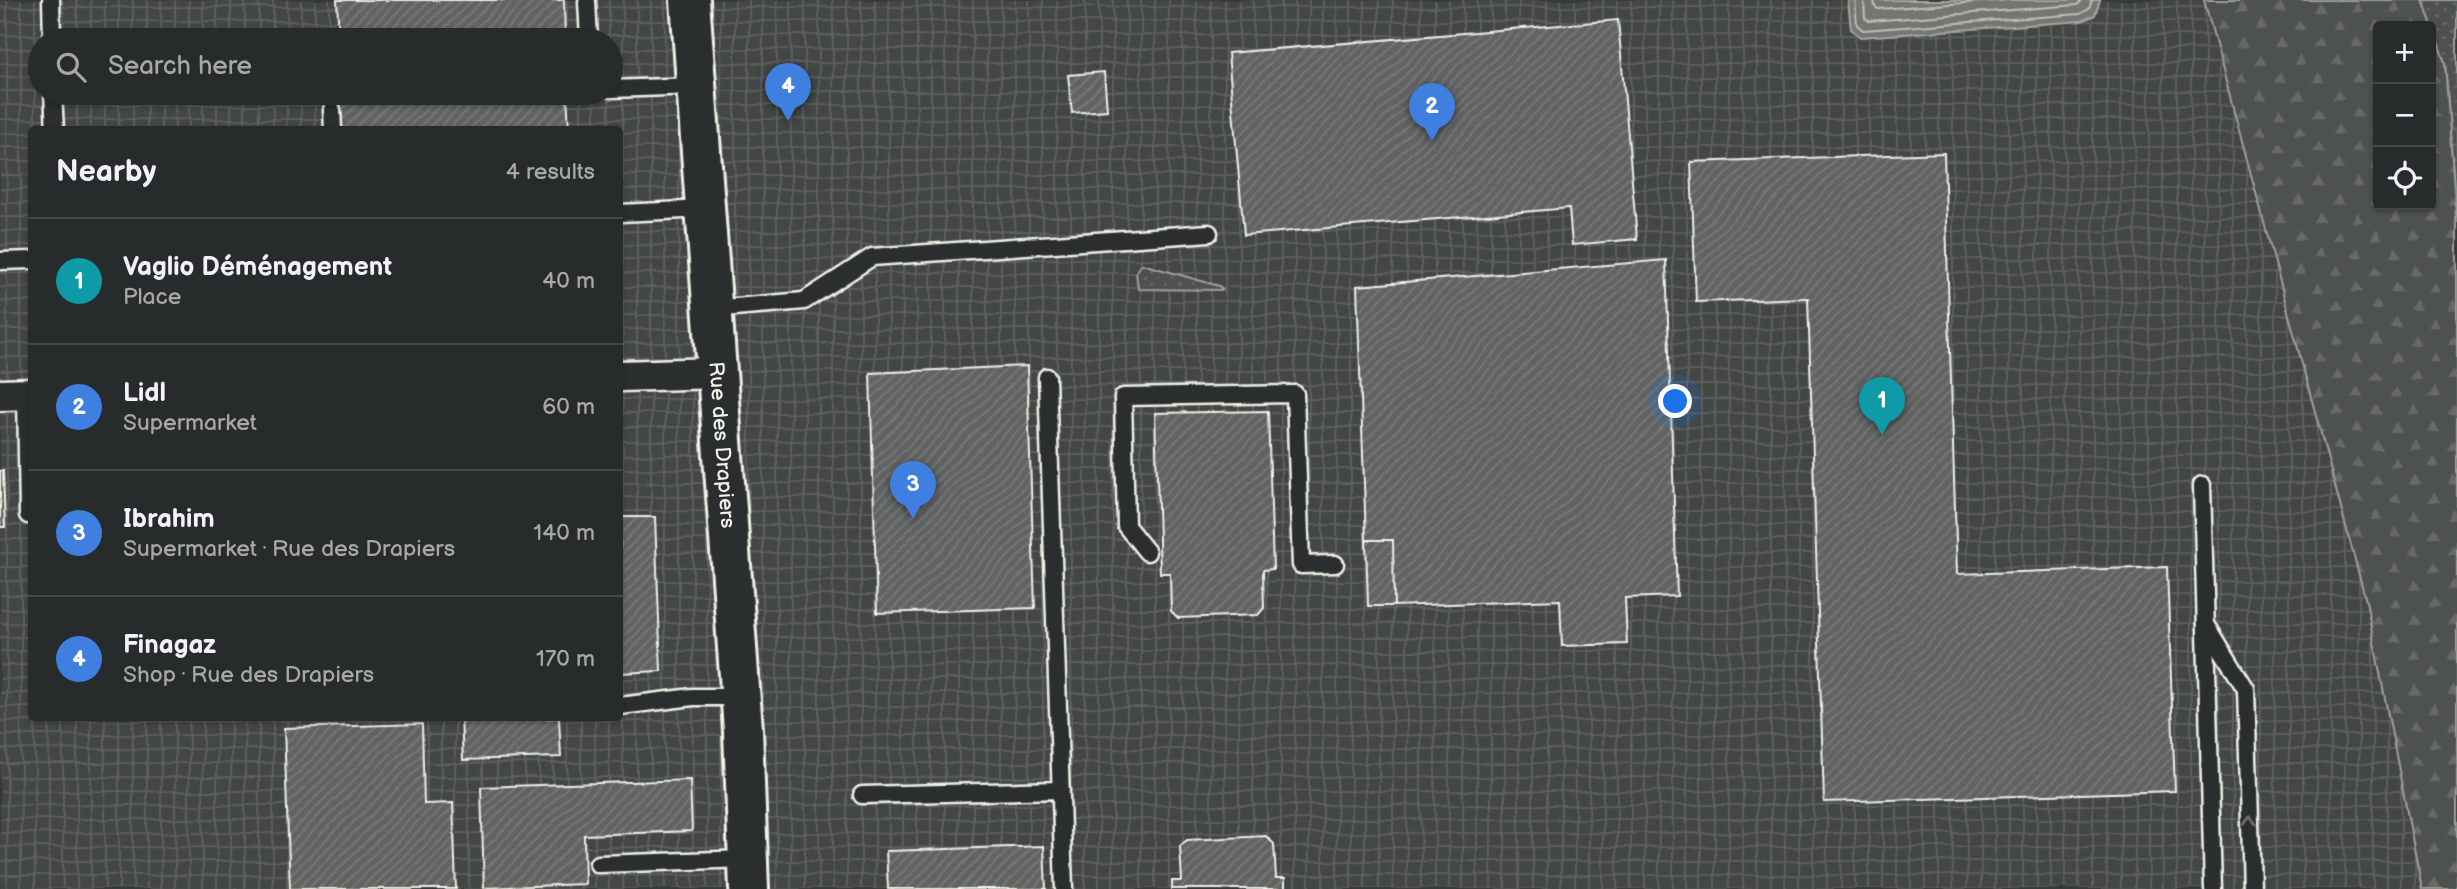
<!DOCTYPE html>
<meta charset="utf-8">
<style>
body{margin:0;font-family:"Balsamiq Sans",sans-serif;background:#303333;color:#f1f3f6}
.controls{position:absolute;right:21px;top:21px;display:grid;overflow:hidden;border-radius:7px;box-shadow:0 2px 5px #0004}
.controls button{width:63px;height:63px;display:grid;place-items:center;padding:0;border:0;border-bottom:2px solid #444747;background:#282b2b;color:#f1f3f6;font:35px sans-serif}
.you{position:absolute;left:1676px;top:402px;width:24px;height:24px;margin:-18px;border:5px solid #fff;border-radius:50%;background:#1a73e8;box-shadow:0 0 0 10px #1a73e833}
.badge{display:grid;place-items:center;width:46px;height:46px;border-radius:50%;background:#ff9aa2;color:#fff;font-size:23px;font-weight:700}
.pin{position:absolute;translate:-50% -58px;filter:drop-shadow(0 2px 4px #0008)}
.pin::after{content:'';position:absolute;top:37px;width:24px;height:21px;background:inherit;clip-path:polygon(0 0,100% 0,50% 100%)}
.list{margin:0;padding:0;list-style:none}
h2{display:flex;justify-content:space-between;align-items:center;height:91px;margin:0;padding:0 28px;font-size:30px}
h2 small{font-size:23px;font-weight:400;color:#a5a7a9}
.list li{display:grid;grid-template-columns:46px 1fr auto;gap:21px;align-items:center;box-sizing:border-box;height:126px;padding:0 28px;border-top:2px solid #444747}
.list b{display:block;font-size:26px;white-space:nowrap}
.list p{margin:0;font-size:23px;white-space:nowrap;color:#a5a7a9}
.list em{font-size:23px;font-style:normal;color:#a5a7a9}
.icon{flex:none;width:38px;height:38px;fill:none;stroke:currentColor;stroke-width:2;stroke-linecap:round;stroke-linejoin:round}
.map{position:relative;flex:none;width:2457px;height:889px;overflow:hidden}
.search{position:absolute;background:#282b2b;box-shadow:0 2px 5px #0004;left:28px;top:28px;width:595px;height:77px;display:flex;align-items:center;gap:18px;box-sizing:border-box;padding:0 24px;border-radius:38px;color:#a5a7a9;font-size:26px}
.panel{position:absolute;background:#282b2b;box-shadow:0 2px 5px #0004;left:28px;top:126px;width:595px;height:595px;border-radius:7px}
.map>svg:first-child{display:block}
.industrial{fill:url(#industrial-grid);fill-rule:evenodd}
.grass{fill:url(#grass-dots);stroke:#a1a19c;stroke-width:2}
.forest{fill:url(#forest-firs);stroke:#a1a19c;stroke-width:2;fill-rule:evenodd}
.water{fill:#757572;stroke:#a8a7a1;stroke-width:2}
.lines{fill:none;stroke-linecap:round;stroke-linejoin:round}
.shore{stroke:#c1bfb9;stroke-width:2}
.building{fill:url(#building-hatch);stroke:#f4f1e8;stroke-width:2}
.lane-casing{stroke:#f4f1e8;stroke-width:21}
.street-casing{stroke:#f4f1e8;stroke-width:35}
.secondary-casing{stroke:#f4f1e8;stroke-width:44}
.lane{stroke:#2a2d2e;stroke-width:16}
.street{stroke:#2a2d2e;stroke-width:30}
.secondary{stroke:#2a2d2e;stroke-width:38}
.oneway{stroke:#71726f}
.labels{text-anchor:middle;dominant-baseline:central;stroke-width:6;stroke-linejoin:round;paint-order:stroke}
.street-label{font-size:21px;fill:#f4f1e8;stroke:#2a2d2e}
</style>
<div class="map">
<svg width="2457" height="889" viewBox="0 0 2457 889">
<defs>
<pattern id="industrial-grid" width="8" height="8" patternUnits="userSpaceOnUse" patternTransform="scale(1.75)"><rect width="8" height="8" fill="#434645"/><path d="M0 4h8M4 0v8" fill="none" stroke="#5f6160"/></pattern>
<pattern id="grass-dots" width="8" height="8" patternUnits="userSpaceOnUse" patternTransform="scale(1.75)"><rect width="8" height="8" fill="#4e514f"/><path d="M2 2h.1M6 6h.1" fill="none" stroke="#686a68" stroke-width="1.8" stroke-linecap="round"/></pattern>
<pattern id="forest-firs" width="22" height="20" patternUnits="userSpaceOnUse" patternTransform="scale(1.75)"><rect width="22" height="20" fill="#4e514f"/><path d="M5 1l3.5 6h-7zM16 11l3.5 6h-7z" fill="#686a68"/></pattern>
<pattern id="building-hatch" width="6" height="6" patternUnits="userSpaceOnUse" patternTransform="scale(1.75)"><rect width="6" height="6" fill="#616362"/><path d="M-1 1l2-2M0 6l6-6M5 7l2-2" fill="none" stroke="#787a78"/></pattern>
</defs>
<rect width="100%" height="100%" fill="#363939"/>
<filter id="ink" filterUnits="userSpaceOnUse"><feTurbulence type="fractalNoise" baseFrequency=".0143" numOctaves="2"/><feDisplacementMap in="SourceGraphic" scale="14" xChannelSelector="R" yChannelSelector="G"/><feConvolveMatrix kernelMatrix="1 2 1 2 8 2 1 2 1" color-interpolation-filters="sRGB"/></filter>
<g filter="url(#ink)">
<path class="industrial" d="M 0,0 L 2204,0 L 2366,601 L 2422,889 L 0,889 ZM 40,40 L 611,40 L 611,93 L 40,93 ZM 32,130 L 620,130 L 620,718 L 32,718 Z"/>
<path class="grass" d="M 2423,0 L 2457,0 L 2457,229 L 2445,63 Z
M 1142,264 L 1219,286 L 1223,290 L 1138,289 L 1136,272 Z"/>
<path class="forest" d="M 2204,0 L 2423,0 L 2445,63 L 2457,229 L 2457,889 L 2422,889 L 2366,601 ZM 2378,26 L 2431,26 L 2431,205 L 2378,205 Z"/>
<path class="water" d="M 1848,0 L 2100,0 L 2095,15 L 2082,21 L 1860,37 L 1851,29 Z"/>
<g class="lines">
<path class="shore" d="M 1855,0 L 1857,25 L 1863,30 L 2080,14 L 2089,9 L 2092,0
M 1864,0 L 1865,18 L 1869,21 L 2077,5 L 2083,0
M 1874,0 L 1875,7 L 1878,9 L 2007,0"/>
</g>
<path class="building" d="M 337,0 L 564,0 L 565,40 L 339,40 Z
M 1618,20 L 1637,239 L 1572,245 L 1569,208 L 1244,235 L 1228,53 Z
M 1104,72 L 1107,110 L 1072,113 L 1068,75 Z
M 340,93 L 567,93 L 569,130 L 342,130 Z
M 1944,153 L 1957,574 L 2167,567 L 2175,791 L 1824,802 L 1808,298 L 1696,302 L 1691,162 Z
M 1666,260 L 1677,596 L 1625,598 L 1627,644 L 1562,646 L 1560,600 L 1394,606 L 1393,540 L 1366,540 L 1357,286 Z
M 1027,366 L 1035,608 L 877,613 L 870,373 Z
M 1268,411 L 1273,569 L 1263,570 L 1264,608 L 1258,615 L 1178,618 L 1171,611 L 1170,573 L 1160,573 L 1155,413 Z
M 3,470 L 5,527 L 0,527 L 0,471 Z
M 620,517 L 655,517 L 661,671 L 620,673 Z
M 1366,540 L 1393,540 L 1394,606 L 1368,606 Z
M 461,718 L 559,718 L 561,757 L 463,760 Z
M 422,724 L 424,804 L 453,803 L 456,889 L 290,889 L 284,728 Z
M 690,780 L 692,831 L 584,835 L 585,884 L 484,888 L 481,787 Z
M 1266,836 L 1274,844 L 1276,878 L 1285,878 L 1285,889 L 1172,889 L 1172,881 L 1182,881 L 1180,846 L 1187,840 Z
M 1044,846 L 1046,889 L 888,889 L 886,851 Z"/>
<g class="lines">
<g class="lane-casing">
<path id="lane" d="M 51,0 L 52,40
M 587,1 L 589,40
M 611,89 L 696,86
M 53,93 L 55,130
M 332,110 L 333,130
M 620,213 L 706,209
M 0,261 L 32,260
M 712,309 L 804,301 L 872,257 L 1209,233
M 1047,377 L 1064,889
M 26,394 L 28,515
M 2202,485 L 2213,889
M 1147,552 L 1126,526 L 1123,397 L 1295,394 L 1301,565 L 1335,564
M 2207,626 L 2246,689 L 2252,889
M 620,706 L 693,697 L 740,697
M 862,795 L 1061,790
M 598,864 L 748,859"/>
</g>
<g class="street-casing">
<path id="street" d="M 620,376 L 717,373
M 0,395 L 32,394"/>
</g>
<g class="secondary-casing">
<g id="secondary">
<path id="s1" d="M 690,0 L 743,730 L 749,889"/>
</g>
</g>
<use href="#lane" class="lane"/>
<use href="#street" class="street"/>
<use href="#secondary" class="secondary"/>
</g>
<defs><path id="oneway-chevron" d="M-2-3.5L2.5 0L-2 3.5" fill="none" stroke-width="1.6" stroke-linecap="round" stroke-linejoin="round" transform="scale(1.75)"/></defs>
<use class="oneway" href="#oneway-chevron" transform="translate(2250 821) rotate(-92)"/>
</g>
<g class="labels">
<g class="street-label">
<text stroke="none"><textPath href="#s1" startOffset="446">Rue des Drapiers</textPath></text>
</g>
</g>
</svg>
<div class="controls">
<button>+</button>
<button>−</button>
<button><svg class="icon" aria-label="locate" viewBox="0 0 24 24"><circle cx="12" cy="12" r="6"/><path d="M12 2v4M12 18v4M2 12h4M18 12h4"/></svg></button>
</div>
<div class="you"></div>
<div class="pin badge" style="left:1882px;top:435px;background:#0f9aa8">1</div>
<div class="pin badge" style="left:1432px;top:141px;background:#3f7fe0">2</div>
<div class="pin badge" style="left:913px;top:519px;background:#3f7fe0">3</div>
<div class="pin badge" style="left:788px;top:121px;background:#3f7fe0">4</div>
<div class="search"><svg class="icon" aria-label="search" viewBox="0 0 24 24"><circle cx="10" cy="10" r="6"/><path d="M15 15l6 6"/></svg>Search here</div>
<section class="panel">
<h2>Nearby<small>4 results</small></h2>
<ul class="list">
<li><span class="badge" style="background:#0f9aa8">1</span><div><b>Vaglio Déménagement</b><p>Place</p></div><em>40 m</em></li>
<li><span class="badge" style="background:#3f7fe0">2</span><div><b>Lidl</b><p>Supermarket</p></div><em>60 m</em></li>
<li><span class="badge" style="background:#3f7fe0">3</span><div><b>Ibrahim</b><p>Supermarket · Rue des Drapiers</p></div><em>140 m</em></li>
<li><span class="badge" style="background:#3f7fe0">4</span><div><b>Finagaz</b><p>Shop · Rue des Drapiers</p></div><em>170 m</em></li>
</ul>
</section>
</div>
